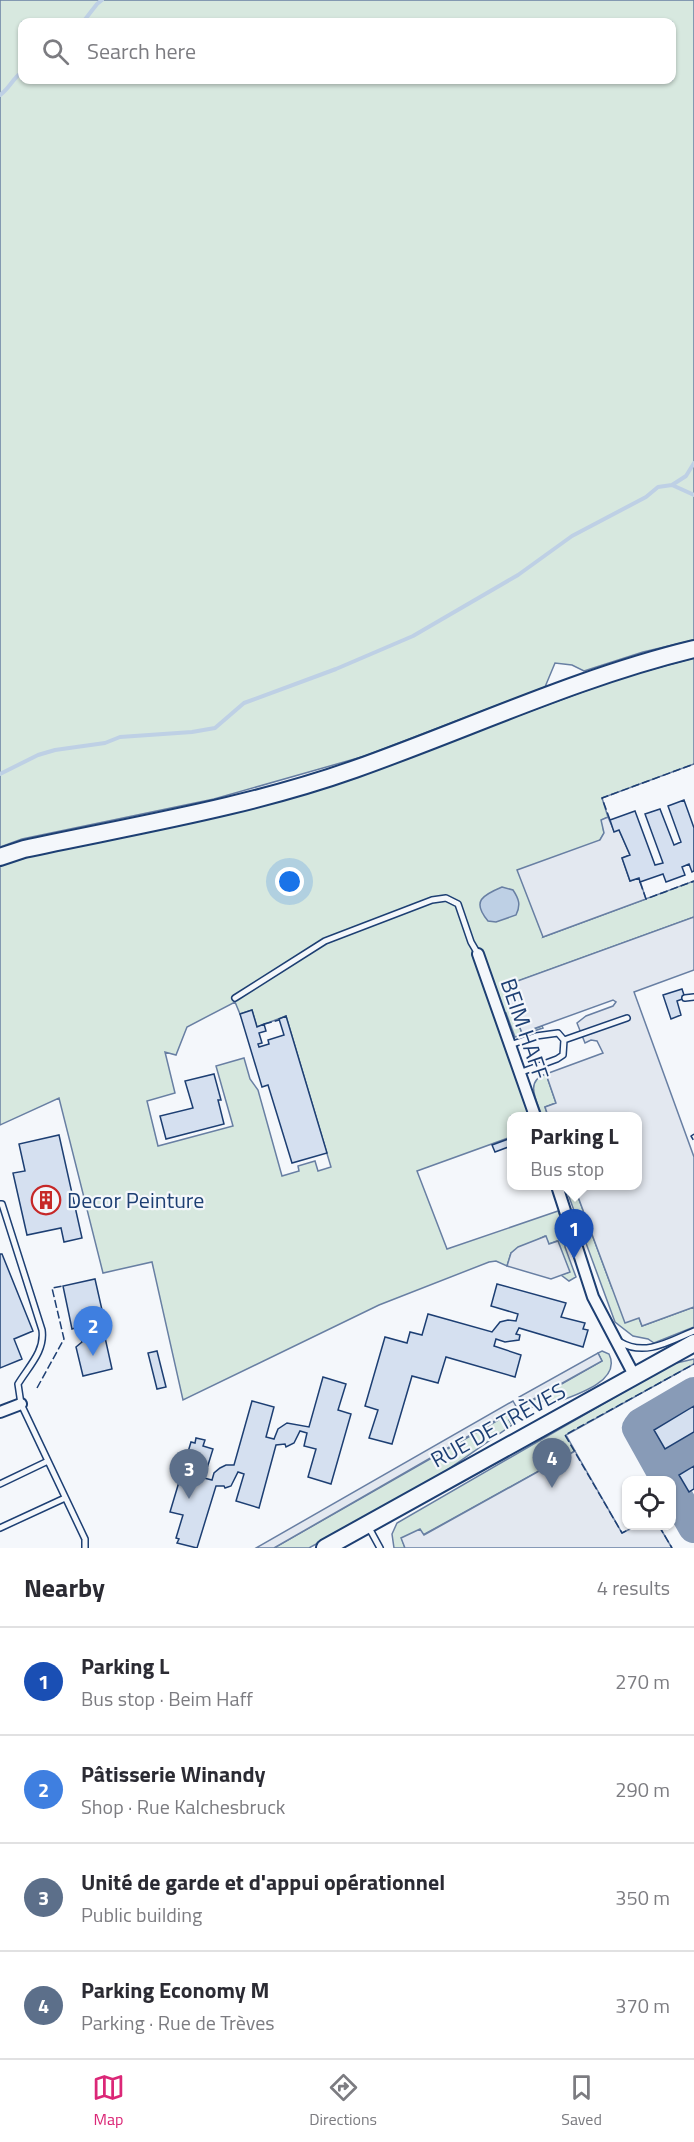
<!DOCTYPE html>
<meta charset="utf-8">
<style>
body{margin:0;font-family:"Titillium Web",sans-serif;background:#f7f7f7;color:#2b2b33}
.controls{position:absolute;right:18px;bottom:18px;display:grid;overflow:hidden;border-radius:12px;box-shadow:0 2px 4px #0004}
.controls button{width:54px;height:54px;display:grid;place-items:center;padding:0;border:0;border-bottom:2px solid #e1e1e2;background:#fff;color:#2b2b33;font:30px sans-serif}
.you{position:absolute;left:290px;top:882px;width:21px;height:21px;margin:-15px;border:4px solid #fff;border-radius:50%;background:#1a73e8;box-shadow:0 0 0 9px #1a73e833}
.badge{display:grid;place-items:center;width:39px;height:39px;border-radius:50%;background:#db2777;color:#fff;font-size:20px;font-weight:700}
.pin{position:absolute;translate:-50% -50px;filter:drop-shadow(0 2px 3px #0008)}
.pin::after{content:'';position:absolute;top:32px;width:21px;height:18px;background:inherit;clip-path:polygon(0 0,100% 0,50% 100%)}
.popup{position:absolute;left:507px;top:1112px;width:135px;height:78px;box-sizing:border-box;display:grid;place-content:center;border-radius:12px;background:#fff;filter:drop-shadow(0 2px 4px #0005);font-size:20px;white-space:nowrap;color:#7c7c81}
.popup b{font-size:22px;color:#2b2b33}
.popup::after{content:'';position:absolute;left:50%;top:100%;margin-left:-12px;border:12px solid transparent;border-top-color:#fff}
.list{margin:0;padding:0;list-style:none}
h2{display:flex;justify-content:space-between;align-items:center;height:78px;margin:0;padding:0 24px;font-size:26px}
h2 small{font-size:20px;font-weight:400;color:#7c7c81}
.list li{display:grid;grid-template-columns:39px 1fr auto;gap:18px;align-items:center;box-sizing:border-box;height:108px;padding:0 24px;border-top:2px solid #e1e1e2}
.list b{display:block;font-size:22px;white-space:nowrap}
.list p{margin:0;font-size:20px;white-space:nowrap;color:#7c7c81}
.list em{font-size:20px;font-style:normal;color:#7c7c81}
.icon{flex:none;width:33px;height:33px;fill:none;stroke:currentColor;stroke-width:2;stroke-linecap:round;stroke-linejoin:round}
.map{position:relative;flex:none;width:694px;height:1548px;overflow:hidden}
.search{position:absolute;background:#fff;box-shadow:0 2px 4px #0004;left:18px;right:18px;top:18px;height:66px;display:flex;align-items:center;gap:15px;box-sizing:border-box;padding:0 21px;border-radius:12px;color:#7c7c81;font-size:22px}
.sheet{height:510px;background:#fff}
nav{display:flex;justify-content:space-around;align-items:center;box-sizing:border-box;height:84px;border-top:2px solid #e1e1e2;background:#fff;font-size:16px;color:#7c7c81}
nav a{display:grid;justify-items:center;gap:3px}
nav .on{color:#db2777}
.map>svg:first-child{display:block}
.green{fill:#d7e8df;stroke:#687fa3;stroke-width:1.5;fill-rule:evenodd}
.parking{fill:#e3e8f0;stroke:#687fa3;stroke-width:1.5}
.water{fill:#bed0e5;stroke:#687fa3;stroke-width:1.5}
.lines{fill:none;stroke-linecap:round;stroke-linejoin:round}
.stream{stroke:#bed0e5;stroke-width:4}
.taxiway{stroke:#889bb7;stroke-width:32}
.building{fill:#d5e0f0;stroke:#1d3f73;stroke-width:1.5}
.lane-casing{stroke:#1d3f73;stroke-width:8}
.street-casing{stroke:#1d3f73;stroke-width:14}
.primary-casing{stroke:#1d3f73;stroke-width:20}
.lane{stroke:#f4f7fb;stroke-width:5}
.street{stroke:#f4f7fb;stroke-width:10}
.primary{stroke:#f4f7fb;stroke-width:16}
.fence{stroke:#1d3f73;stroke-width:1.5;stroke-dasharray:8 3;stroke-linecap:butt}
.labels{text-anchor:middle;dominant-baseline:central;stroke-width:4.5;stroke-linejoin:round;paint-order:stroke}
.street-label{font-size:22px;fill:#1d3f73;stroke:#f4f7fb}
.poi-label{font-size:22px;fill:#1d3f73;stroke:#f4f7fb;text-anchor:start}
</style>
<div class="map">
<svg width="694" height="1548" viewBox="0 0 694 1548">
<rect width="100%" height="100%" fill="#f4f7fb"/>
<path class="green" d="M 0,0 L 694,0 L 694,640 L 643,652 L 584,671 L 572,665 L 555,663 L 545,687 L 365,756 L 214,799 L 22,839 L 0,847 ZM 22,22 L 672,22 L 672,80 L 22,80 Z
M 694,658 L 694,764 L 602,798 L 608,817 L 602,820 L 604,833 L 543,937 L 694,881 L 694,917 L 513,983 L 515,992 L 507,995 L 522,1033 L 542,1026 L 543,1028 L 515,1037 L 506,1013 L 500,1016 L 535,1116 L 511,1116 L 511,1137 L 417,1171 L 447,1249 L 558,1211 L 565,1229 L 565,1247 L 576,1277 L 569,1281 L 561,1275 L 569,1272 L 557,1241 L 549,1244 L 545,1236 L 511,1253 L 507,1266 L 496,1261 L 489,1262 L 379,1305 L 183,1400 L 152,1262 L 103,1273 L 59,1098 L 0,1125 L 0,865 L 64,847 L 227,815 L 377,768 L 620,678 ZM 235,1002 L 240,1014 L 252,1010 L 257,1027 L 286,1016 L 331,1167 L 318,1171 L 315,1161 L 298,1166 L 299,1171 L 282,1176 L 258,1090 L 250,1079 L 244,1058 L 216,1066 L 233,1126 L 158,1146 L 147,1101 L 175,1093 L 165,1052 L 176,1055 L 187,1027 Z
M 546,1074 L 556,1103 L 545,1107 L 548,1116 L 542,1116 C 537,1101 524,1081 546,1074 Z
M 565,1186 L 574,1186 L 612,1288 L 639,1318 L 642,1326 L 694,1307 L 694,1327 L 654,1343 L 648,1339 L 633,1336 L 615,1322 Z
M 602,1351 L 609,1354 C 623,1383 569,1397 549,1405 L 545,1400 L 509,1420 L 512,1425 L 437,1477 L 309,1548 L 274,1548 L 602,1361 L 598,1353 Z
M 694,1359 L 694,1364 L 566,1435 L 575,1451 L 423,1535 L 402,1539 L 405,1548 L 394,1548 L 392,1534 L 397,1523 L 672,1364 Z"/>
<path class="parking" d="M 608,817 L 614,831 L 619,830 L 630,855 L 622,858 L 630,881 L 639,878 L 646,899 L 543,937 L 517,870 L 600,840 L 604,833 L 601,820 Z
M 694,917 L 694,970 L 634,992 L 694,1157 L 694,1307 L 642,1326 L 639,1318 L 625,1323 L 574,1186 L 637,1186 L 637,1116 L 548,1116 L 545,1107 L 556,1103 L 546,1074 L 603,1053 L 597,1041 L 591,1040 L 585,1043 L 577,1023 L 586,1016 L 613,1006 L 616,1002 L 613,1000 L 522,1033 L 507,995 L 515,992 L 512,983 Z
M 546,1236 L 549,1244 L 558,1241 L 570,1272 L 551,1279 L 507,1266 L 511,1253 L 518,1247 Z
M 598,1353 L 602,1361 L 523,1405 L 519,1397 Z
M 513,1401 L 517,1408 L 274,1548 L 256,1548 Z
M 575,1451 L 622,1533 L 636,1526 L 659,1526 L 672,1548 L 405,1548 L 401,1538 L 420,1529 L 424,1535 Z"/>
<path class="water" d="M 502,887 L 513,890 C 519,899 521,905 516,915 L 496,922 L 488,921 C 471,901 483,895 502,887 Z"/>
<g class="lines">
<path class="stream" d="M 83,22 L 97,4 L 102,0
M 0,95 C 9,89 13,78 22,72
M 672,485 L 694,495
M 0,774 L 38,755 L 55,750 L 105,743 L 120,737 L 192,732 L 215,728 L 244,703 L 336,669 L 413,636 L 518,575 L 572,536 L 646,497 L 658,487 L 672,485 L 686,476 L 694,463"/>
<path class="taxiway" d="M 662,1471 L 664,1465 L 694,1448
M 667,1480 L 638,1428 L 641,1424 L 694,1393
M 672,1488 L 694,1527"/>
</g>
<path class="building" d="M 684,800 L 694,828 L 694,871 L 692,872 L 689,864 L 682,867 L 685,875 L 666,882 L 663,874 L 640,882 L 639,878 L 630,881 L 622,858 L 630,855 L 619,830 L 614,832 L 610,820 L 635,811 L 655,865 L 663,863 L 645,814 L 660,809 L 674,845 L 681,842 L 668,806 Z
M 682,989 L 685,998 L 677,1001 L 681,1015 L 671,1019 L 663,995 Z
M 252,1010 L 257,1027 L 264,1024 L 266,1031 L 259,1033 L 262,1043 L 258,1044 L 259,1047 L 269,1044 L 268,1040 L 284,1035 L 279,1019 L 286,1016 L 327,1153 L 292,1163 L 268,1085 L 262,1087 L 240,1014 Z
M 214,1074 L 221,1100 L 218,1100 L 224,1124 L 166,1139 L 160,1116 L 193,1108 L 185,1081 Z
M 59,1135 L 82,1238 L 64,1242 L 61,1228 L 27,1235 L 13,1173 L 25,1171 L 19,1144 Z
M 511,1138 L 511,1146 L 495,1152 L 492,1145 Z
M 0,1254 L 2,1254 L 33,1331 L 14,1339 L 22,1359 L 0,1368 Z
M 95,1279 L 107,1332 L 104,1333 L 112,1369 L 83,1376 L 76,1347 L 82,1342 L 78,1327 L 72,1329 L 63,1286 Z
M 497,1284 L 566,1303 L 561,1317 L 585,1323 L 583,1329 L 588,1330 L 583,1347 L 519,1328 L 516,1334 L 520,1335 L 519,1340 L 505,1342 L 496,1339 L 494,1346 L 521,1355 L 515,1377 L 446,1357 L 438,1383 L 412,1376 L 392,1444 L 369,1438 L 378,1410 L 365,1406 L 385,1337 L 407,1343 L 410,1332 L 422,1335 L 428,1314 L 492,1332 L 500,1322 L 508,1320 L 516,1321 L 518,1314 L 491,1306 Z
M 157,1351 L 166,1387 L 157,1389 L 148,1353 Z
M 323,1377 L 346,1384 L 338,1410 L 351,1414 L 331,1484 L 308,1477 L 316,1449 L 304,1446 L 307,1433 L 300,1431 L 294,1443 L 286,1447 L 285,1444 L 276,1445 L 259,1508 L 236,1501 L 244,1474 L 238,1472 L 231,1486 L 225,1488 L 224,1486 L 216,1486 L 197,1548 L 177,1543 L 179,1539 L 176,1538 L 183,1515 L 170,1512 L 191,1442 L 195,1443 L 196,1438 L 205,1440 L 203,1446 L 213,1449 L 204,1478 L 212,1480 L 214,1473 L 220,1468 L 226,1465 L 234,1465 L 252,1401 L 274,1407 L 266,1437 L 274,1439 L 278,1429 L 287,1423 L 309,1427 Z
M 694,1406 L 694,1432 L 665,1449 L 654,1430 Z
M 694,1466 L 694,1489 L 689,1492 L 679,1475 Z"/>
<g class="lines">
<g class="lane-casing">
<path id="lane" d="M 235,998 L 325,941 L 432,900 L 446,898 L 458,904 L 471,942 L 478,954
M 685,998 L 694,997
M 564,1040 L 627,1018
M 510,1045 L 536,1036 L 558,1033 L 564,1040 L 563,1055 L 557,1059 L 519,1073
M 0,1204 L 2,1204 L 42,1330 C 45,1351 29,1366 18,1384 L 21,1404 L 85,1539 L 85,1548
M 620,1342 C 645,1357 670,1341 694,1331
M 0,1484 L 48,1461
M 368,1526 L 380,1548
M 0,1528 L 65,1498"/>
</g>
<g class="street-casing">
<path id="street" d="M 478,954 L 535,1116
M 557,1186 L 593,1297 L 634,1375
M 0,1412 L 21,1404"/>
</g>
<g class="primary-casing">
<path id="primary" d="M 0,857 L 24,849 C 136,825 248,807 355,769 C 468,729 578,677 694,649
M 325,1548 L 694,1343"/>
</g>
<use href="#lane" class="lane"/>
<use href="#street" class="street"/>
<use href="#primary" class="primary"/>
<path class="fence" d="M 610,820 L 602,798 L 694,764
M 640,882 L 646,899 L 694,881
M 264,1024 L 279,1020
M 694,1134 L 691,1136 L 694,1141
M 37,1388 L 64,1339 L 52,1288 L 63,1286
M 636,1526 L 622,1533 L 565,1435 L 694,1364
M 659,1526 L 672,1548"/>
</g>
<defs>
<g id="building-ring" transform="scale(1.5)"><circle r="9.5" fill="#f4f7fb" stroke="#c62828" stroke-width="1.5"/><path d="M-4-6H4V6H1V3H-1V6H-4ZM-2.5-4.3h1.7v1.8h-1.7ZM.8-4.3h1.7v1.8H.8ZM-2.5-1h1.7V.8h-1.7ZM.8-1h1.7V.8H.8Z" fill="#c62828"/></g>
</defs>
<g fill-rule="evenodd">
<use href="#building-ring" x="46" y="1200"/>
</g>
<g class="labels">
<g class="street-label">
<text transform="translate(525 1029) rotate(71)">BEIM HAFF</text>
<text transform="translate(498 1425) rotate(-29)">RUE DE TRÈVES</text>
</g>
<g class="poi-label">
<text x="67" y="1200">Decor Peinture</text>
</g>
</g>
</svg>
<div class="controls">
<button><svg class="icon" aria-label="locate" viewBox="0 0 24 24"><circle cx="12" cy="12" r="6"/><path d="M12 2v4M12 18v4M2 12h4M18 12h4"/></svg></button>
</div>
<div class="you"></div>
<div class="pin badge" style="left:574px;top:1259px;background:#1a4fb4">1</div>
<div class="popup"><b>Parking L</b>Bus stop</div>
<div class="pin badge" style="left:93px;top:1356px;background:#3f7fe0">2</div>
<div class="pin badge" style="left:189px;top:1499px;background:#5c6f8a">3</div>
<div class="pin badge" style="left:552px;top:1488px;background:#5c6f8a">4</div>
<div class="search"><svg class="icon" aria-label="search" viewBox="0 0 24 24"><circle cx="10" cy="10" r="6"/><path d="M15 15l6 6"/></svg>Search here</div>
</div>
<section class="sheet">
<h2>Nearby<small>4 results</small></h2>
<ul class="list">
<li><span class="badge" style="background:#1a4fb4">1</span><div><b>Parking L</b><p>Bus stop · Beim Haff</p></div><em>270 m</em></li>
<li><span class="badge" style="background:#3f7fe0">2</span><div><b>Pâtisserie Winandy</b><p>Shop · Rue Kalchesbruck</p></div><em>290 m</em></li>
<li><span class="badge" style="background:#5c6f8a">3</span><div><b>Unité de garde et d'appui opérationnel</b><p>Public building</p></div><em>350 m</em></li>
<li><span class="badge" style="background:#5c6f8a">4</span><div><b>Parking Economy M</b><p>Parking · Rue de Trèves</p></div><em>370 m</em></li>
</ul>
</section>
<nav>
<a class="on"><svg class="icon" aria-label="map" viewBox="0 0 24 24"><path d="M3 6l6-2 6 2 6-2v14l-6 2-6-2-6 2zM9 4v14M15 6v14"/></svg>Map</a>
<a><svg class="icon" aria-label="directions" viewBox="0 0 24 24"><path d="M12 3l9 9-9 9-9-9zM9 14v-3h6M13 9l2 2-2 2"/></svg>Directions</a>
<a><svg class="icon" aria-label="saved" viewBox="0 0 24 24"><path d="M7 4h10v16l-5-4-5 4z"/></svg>Saved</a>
</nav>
